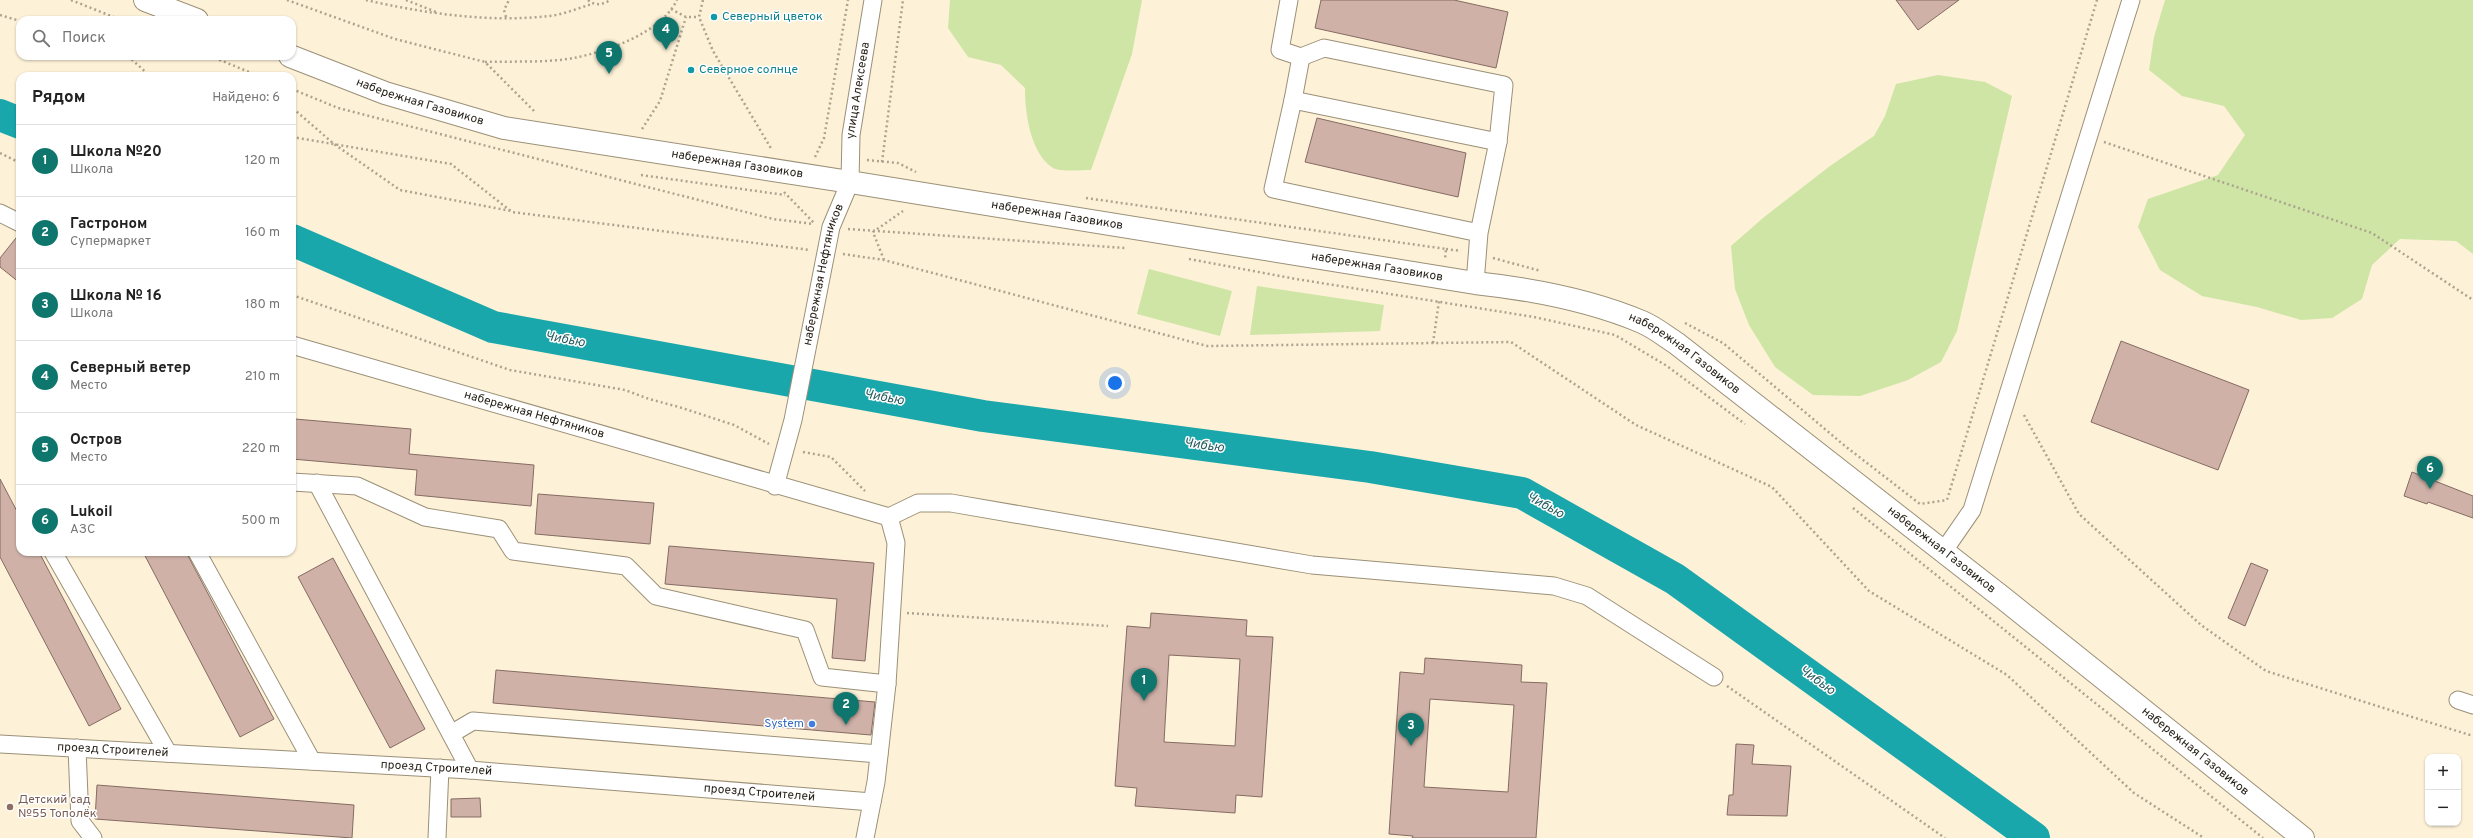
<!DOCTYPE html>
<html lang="ru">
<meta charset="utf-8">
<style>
body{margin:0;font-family:Overpass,sans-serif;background:#f6f6f6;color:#222}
.controls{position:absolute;right:12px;bottom:12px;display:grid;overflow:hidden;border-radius:8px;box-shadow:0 1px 3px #0004}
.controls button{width:36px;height:36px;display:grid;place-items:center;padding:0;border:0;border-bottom:1px solid #e0e0e0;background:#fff;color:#222;font:20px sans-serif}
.you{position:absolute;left:1115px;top:383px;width:14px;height:14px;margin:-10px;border:3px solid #fff;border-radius:50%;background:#1a73e8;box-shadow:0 0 0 6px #1a73e833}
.badge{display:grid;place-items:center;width:26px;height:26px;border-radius:50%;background:#0f766e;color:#fff;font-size:13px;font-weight:700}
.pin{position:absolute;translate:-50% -33px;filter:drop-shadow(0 1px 2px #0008)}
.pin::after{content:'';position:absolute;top:21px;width:14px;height:12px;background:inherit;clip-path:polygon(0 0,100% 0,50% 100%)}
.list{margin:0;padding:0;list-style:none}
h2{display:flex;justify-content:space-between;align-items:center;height:52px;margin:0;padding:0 16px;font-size:17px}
h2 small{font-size:13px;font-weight:400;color:#767676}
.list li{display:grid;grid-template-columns:26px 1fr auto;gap:12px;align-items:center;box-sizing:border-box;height:72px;padding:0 16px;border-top:1px solid #e0e0e0}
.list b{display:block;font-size:15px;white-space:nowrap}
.list p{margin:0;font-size:13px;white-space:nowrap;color:#767676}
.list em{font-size:13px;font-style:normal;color:#767676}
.icon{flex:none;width:22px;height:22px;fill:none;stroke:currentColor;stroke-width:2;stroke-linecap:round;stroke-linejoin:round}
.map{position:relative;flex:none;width:2473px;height:838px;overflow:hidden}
.search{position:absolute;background:#fff;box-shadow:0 1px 3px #0004;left:16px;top:16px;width:280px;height:44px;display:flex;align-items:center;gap:10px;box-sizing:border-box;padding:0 14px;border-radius:12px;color:#767676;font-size:15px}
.panel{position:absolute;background:#fff;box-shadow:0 1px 3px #0004;left:16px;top:72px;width:280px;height:484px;border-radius:12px}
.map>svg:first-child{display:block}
.green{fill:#cee5a5}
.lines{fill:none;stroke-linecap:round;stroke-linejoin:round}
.river{stroke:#19a7ab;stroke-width:32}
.building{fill:#cfb1a8;stroke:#856b62;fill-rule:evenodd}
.minor-casing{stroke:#9b9078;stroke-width:19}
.major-casing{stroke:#9b9078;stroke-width:24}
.path{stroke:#ada38f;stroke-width:2.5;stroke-dasharray:2 3;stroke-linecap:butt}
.minor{stroke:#fff;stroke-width:17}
.major{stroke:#fff;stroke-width:22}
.culture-dot{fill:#0f9aa8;stroke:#fff;stroke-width:1.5}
.shop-dot{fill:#3f7fe0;stroke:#fff;stroke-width:1.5}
.education-dot{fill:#8d6e63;stroke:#fff;stroke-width:1.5}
.labels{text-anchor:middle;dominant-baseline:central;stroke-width:3;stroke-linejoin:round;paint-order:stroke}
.culture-label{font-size:12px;fill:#0d838f;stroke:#fff;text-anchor:start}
.street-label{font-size:12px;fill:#231e15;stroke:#fff}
.shop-label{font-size:12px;fill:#366cbe;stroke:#fff;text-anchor:end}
.education-label{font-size:12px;fill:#785e54;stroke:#fff;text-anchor:start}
.water-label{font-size:13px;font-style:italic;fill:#285c5e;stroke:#fff}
</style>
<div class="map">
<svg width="2473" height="838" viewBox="0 0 2473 838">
<rect width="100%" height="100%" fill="#fdf1d7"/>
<path class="green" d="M 950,0 L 1142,0 L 1132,54 L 1091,170 C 1081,170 1061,172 1053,168 C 1030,153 1025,113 1025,88 L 1001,65 L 968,57 L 948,28 Z
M 2165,0 L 2473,0 L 2473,254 L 2456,241 L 2400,239 L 2372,265 L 2362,299 L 2332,318 L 2301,320 L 2257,307 L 2202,296 L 2160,270 L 2138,227 L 2148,199 L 2218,175 L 2245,135 L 2224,106 L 2182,96 L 2149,70 L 2154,37 Z
M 1938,75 L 1985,82 L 2012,96 L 1957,331 L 1941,362 L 1908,380 L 1860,396 L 1813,395 L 1775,367 L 1749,325 L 1735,289 L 1731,246 L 1763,218 L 1830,166 L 1874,136 L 1885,116 L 1896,84 Z
M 1149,269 L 1232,291 L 1220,336 L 1137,314 Z
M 1257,286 L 1384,305 L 1380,331 L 1250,335 Z"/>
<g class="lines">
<path class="river" d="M 0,115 L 20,123
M 292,240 L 493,327 L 983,416 L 1370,467 L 1522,493 L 1675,579 L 2034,838"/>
</g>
<path class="building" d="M 1321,0 L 1454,0 L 1508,12 L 1496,68 L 1315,28 Z
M 1896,0 L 1959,0 L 1918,30 Z
M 1317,118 L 1466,153 L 1458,197 L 1305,162 Z
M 20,233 L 20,283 L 0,267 L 0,258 Z
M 2121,341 L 2249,390 L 2218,470 L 2091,422 Z
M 295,419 L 411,429 L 409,454 L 534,465 L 531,506 L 415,495 L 417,470 L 292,459 Z
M 2412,472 L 2473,496 L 2473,518 L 2428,502 L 2427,504 L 2404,496 Z
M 0,479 L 20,517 L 20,552 L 39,552 L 121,709 L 89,726 L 0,557 Z
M 538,494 L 654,503 L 650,544 L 535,534 Z
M 669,546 L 874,563 L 865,661 L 832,658 L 837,599 L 665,584 Z
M 143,552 L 186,552 L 274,719 L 240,737 Z
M 333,558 L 425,729 L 390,748 L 298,577 Z
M 2251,563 L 2268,570 L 2245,626 L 2228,618 Z
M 1151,613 L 1247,620 L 1246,636 L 1273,637 L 1262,797 L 1236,795 L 1235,813 L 1135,806 L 1137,788 L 1115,786 L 1127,626 L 1150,628 ZM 1169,655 L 1240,659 L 1235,746 L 1164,742 Z
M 1425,658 L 1522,665 L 1521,682 L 1547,683 L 1536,838 L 1412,838 L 1413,836 L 1389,834 L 1400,672 L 1424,674 ZM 1430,699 L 1514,705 L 1508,792 L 1424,787 Z
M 496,670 L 875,702 L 871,735 L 493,703 Z
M 1736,744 L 1754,745 L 1752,764 L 1791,766 L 1787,816 L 1727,815 L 1729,795 L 1733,795 Z
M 97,785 L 354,805 L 352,838 L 95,819 Z
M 480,798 L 481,817 L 451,817 L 451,799 Z"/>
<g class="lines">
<g class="minor-casing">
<g id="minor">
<path d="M 1289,0 L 1280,50 L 1301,57 L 1293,100"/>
<path d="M 1301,57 L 1324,48 L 1504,85 L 1498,142"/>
<path d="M 0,213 L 20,223"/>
<path d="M 1475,283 L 1479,233 L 1498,142 L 1293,100 L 1273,189 L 1479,233"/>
<path id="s1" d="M 292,345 L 889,517 L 896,543 L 887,684 L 876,782 L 865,838"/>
<path d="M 292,482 L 357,486 L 425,517 L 499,529 L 513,551 L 626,566 L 656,596 L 805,630 L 822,677 L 887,684"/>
<path d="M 317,483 L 470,770"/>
<path id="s2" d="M 775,486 L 793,420 L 831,227 L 850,182 L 851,135 L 873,0"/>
<path d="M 889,517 L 918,503 L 951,503 L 1312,565 L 1554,586 L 1587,596 L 1714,677"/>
<path d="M 53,552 L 168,753"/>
<path d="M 197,552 L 312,761"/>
<path d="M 1943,552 L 1972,510 L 2131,0"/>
<path d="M 2458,700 L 2473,705"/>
<path d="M 451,734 L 473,721 L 879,754"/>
<path id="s3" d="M 0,744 L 470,770 L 872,802"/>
<path d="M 77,748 L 80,821 L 93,838"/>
<path d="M 437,838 L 440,768"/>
</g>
</g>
<g class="major-casing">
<g id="major">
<path d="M 145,0 L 197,20"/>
<path id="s4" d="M 290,56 L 385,93 L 504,128 L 850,182 L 1475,283 C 1531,289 1590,300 1642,322 C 1654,327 1665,336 1676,343 L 2003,598 L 2303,838"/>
</g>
</g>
<path class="path" d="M 71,0 L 121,20
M 287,0 L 395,39 L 485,62 L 535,112
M 366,0 C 422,13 491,23 548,16 C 563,15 578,8 592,4
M 406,0 L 436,12
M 588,0 C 595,6 603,5 610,0
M 703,0 L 699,17 L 713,51 L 772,150
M 671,9 L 686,17 L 699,17
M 0,15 L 20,21
M 506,17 L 504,10 L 509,0
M 128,56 L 150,76
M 210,56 L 259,76
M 485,62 C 514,61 545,63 574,58 C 608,51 661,33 677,0
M 292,89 L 338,108 L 773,219 L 814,224
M 292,111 L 296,111 L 334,144 L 400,190 L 511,211
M 642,129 L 660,101 L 686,17
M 292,137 L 451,164 L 512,212 L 810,250
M 2104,142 L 2372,233 L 2473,300
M 0,153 L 20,163
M 815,157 L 824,138 L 848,0
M 867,160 L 898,163 L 916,172
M 882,162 L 903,0
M 641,175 L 785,195
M 784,192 L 814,223
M 1086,198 L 1446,249 L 1445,259
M 848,229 L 1125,248
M 1446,249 L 1461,251
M 843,254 L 884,260 L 1207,346 L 1511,342 L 1636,425 L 1772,487 L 1869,591 L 2007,675 L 2134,793 L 2204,838
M 1493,258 L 1541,271
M 1189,259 L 1296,279 L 1534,317 L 1615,335 L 1667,366 L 1745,424
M 884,260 L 873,232 L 903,211
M 292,295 L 510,370 L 625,390 L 649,399 L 679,407 L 734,425 L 769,444
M 1685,323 L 1723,343 L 1845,446 L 1920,504 L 1947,500 L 2097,0
M 1433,343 L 1439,301
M 2024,415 L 2079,514 L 2201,625 L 2266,671 L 2473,736
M 803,452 L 831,457 L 865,491
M 1853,508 L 2263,838
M 907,613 L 1108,626
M 1727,686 L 1945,838"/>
<use href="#minor" class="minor"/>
<use href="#major" class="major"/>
</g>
<g class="culture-dot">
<circle cx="714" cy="17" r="4"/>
<circle cx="691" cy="70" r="4"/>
</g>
<circle class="shop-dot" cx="812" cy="724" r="4"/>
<circle class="education-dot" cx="10" cy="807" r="4"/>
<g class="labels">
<g class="culture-label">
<text x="722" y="17">Северный цветок</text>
<text x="699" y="70">Северное солнце</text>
</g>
<g class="street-label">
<text stroke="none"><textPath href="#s2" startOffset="406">улица Алексеева</textPath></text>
<text stroke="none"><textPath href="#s4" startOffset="138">набережная Газовиков</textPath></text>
<text stroke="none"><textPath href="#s4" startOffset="462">набережная Газовиков</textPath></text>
<text stroke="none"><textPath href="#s4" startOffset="786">набережная Газовиков</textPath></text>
<text stroke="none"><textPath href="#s4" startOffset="1110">набережная Газовиков</textPath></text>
<text stroke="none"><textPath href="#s2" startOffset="217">набережная Нефтяников</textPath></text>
<text stroke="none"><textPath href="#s4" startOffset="1434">набережная Газовиков</textPath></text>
<text stroke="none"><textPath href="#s1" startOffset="252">набережная Нефтяников</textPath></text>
<text stroke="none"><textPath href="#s4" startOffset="1758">набережная Газовиков</textPath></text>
<text stroke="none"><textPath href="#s3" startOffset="113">проезд Строителей</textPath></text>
<text stroke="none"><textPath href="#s4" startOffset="2082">набережная Газовиков</textPath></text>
<text stroke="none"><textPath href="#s3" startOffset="437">проезд Строителей</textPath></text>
<text stroke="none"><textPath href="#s3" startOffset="761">проезд Строителей</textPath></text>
</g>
<g class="shop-label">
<text x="804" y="724">System</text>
</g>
<g class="education-label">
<text x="18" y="800">Детский сад<tspan x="18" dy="14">№55 Тополёк</tspan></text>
</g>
<g class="water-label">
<text transform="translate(565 340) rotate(10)">Чибью</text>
<text transform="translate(884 398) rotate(10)">Чибью</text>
<text transform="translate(1204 446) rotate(8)">Чибью</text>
<text transform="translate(1545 506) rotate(29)">Чибью</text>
<text transform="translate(1817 681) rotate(36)">Чибью</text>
</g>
</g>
</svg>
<div class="controls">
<button>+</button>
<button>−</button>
</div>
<div class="you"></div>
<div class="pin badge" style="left:1144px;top:701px">1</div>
<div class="pin badge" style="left:846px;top:725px">2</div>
<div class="pin badge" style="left:1411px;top:746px">3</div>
<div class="pin badge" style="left:666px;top:50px">4</div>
<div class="pin badge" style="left:609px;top:74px">5</div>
<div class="pin badge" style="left:2430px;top:489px">6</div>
<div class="search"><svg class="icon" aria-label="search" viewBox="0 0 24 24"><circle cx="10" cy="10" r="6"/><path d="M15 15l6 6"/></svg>Поиск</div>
<section class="panel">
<h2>Рядом<small>Найдено: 6</small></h2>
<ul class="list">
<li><span class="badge">1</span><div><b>Школа №20</b><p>Школа</p></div><em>120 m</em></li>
<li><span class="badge">2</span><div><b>Гастроном</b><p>Супермаркет</p></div><em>160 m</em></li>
<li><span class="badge">3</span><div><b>Школа № 16</b><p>Школа</p></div><em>180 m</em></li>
<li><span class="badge">4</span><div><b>Северный ветер</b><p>Место</p></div><em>210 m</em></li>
<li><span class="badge">5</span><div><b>Остров</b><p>Место</p></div><em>220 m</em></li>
<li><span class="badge">6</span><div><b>Lukoil</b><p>АЗС</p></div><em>500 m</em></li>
</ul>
</section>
</div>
